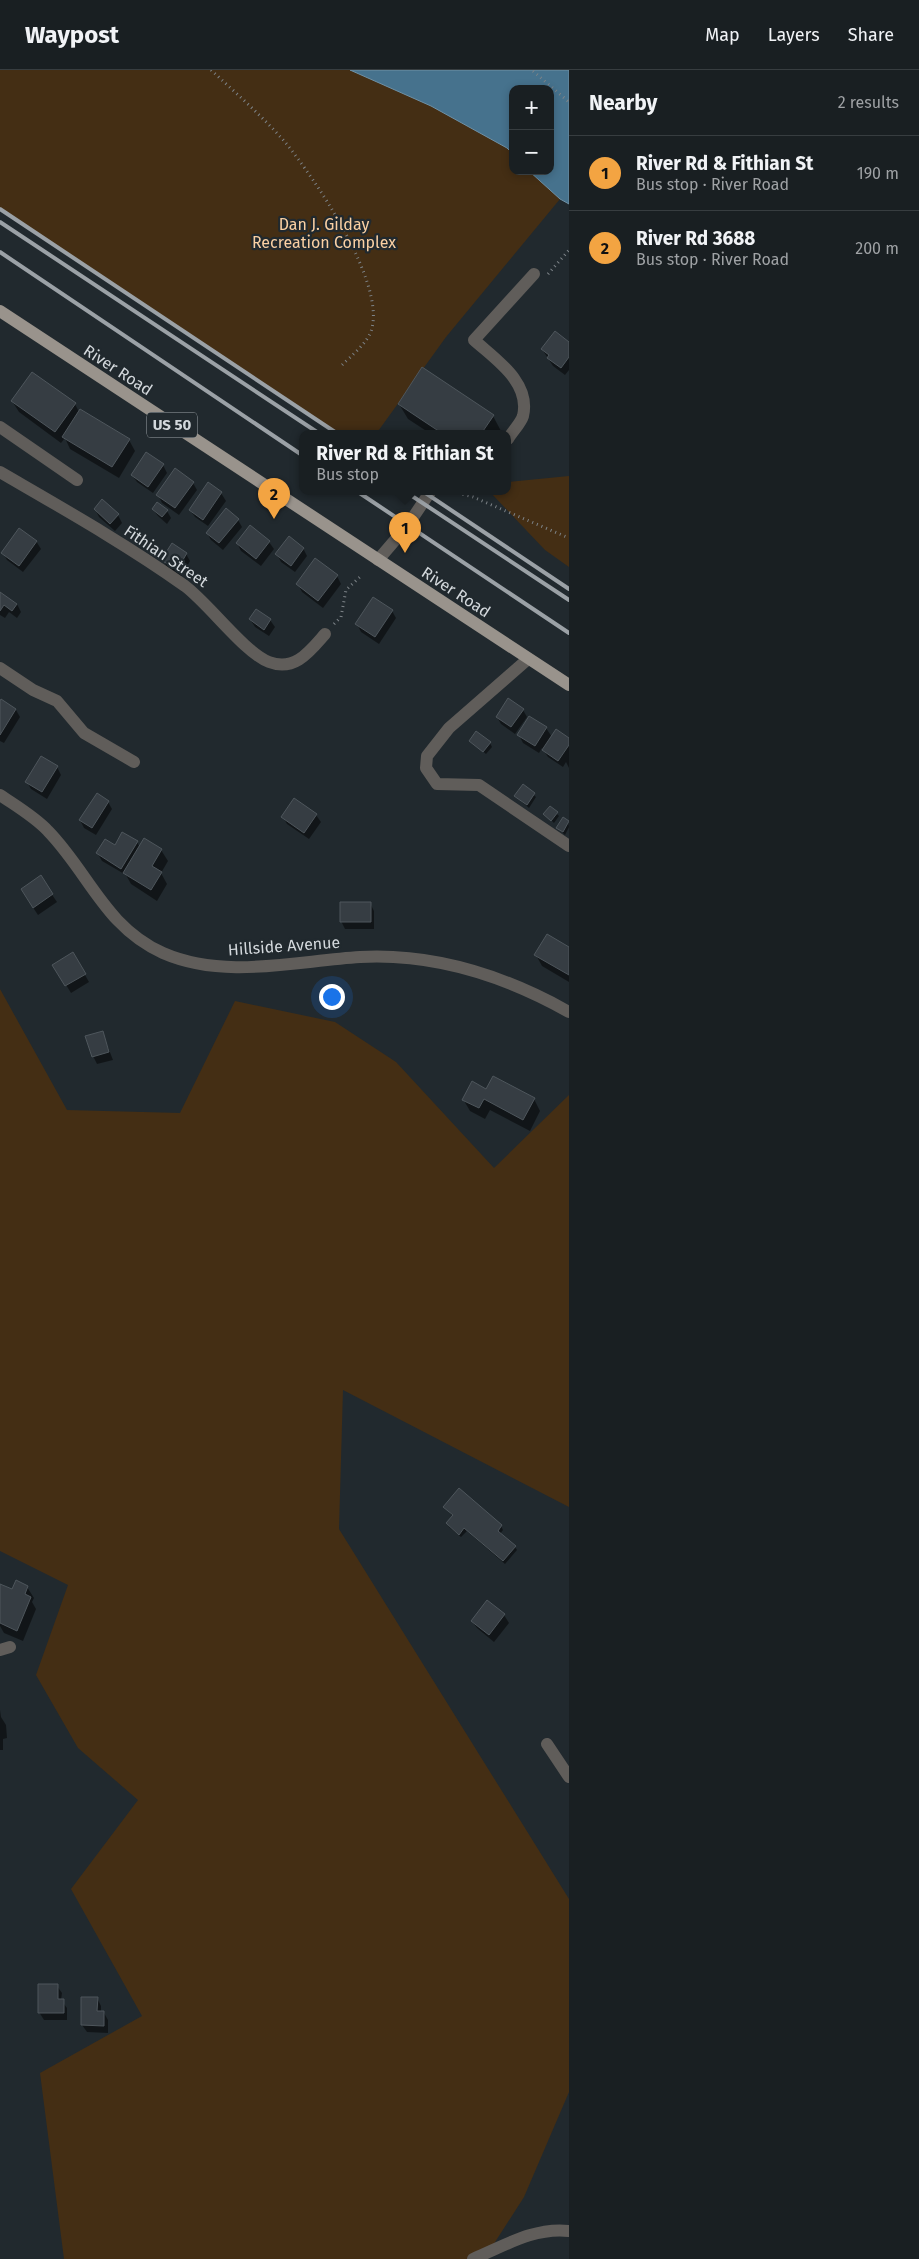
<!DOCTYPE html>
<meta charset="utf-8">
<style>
body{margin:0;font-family:"Fira Sans",sans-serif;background:#262c2f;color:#f1f3f6}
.controls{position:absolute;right:15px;top:15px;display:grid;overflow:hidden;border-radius:10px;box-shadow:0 2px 8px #0003}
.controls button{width:45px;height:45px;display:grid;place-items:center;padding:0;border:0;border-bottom:1px solid #373d40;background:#191f22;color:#f1f3f6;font:25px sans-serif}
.you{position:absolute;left:331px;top:926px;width:18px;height:18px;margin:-12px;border:4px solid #fff;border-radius:50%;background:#1a73e8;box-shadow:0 0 0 8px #1a73e833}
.badge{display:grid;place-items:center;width:32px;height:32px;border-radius:50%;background:#f3a442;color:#111;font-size:16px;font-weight:700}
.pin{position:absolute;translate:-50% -41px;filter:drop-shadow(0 1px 2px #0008)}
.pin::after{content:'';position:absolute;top:26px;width:18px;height:15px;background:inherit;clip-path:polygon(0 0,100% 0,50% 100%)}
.popup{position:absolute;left:299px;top:360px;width:212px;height:65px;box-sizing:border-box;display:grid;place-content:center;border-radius:10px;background:#191f22;filter:drop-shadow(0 1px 4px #0005);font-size:16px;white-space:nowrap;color:#9fa2a5}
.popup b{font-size:19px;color:#f1f3f6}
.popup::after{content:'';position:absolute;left:50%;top:100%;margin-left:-10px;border:10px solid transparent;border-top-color:#191f22}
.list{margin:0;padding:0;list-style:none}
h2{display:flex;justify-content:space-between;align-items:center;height:65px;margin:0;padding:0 20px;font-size:21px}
h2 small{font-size:16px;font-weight:400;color:#9fa2a5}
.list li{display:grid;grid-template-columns:32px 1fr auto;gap:15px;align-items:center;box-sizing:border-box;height:75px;padding:0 20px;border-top:1px solid #373d40}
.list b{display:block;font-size:19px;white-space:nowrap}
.list p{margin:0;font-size:16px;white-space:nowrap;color:#9fa2a5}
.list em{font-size:16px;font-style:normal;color:#9fa2a5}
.map{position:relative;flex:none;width:569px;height:2189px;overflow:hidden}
header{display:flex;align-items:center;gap:30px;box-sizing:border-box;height:70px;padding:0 25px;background:#191f22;border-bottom:1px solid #373d40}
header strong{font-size:24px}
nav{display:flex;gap:28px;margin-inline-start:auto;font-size:18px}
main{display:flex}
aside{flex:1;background:#191f22}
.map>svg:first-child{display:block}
.green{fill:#442e14}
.water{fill:#46728d;stroke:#7091a5}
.shadow{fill:#0007}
.building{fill:#363d43;stroke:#4e565c}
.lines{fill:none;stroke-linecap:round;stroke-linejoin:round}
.path{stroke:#7e8489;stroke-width:3;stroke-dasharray:1 4;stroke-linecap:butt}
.minor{stroke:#605d5a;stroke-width:12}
.major{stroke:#99938c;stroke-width:12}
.rail{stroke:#9ba1a6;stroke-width:4}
.labels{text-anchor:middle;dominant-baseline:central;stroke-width:4.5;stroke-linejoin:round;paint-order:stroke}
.shield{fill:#21292e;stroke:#9ea4a8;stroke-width:1}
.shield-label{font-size:15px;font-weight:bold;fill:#d3d8dc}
.park-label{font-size:16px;fill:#fad0a3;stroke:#21292e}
.street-label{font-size:16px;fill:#d3d8dc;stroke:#21292e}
</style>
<header>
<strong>Waypost</strong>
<nav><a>Map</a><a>Layers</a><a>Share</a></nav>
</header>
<main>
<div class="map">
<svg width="569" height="2189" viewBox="0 0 569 2189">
<rect width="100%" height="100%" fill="#21292e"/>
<path class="green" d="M 0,0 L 350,0 L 431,36 L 507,78 L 513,84 L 513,101 L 529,101 L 560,129 L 446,267 L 376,364 L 338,364 L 0,139 Z
M 569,406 L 569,497 L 545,480 L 490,422 L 508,422 L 508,412 Z
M 0,919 L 67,1040 L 180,1043 L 235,931 L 335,952 L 396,992 L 494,1098 L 569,1025 L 569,1437 L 343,1320 L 339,1459 L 569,1829 L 569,2022 L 524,2127 L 488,2183 L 475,2189 L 64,2189 L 40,2003 L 142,1946 L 71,1819 L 138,1730 L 78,1678 L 36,1605 L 68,1515 L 0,1481 Z"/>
<path class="water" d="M 350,0 L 569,0 L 569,134 L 560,129 L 529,101 L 550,101 L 550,19 L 513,19 L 513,84 L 507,78 L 431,36 Z"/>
<path class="shadow" d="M 555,263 L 569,274 L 569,300 L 565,305 L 553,296 L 542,279 Z
M 12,331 L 75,334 L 79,342 L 129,370 L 135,381 L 119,408 L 70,379 L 65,368 L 61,373 L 19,342 Z
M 399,334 L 493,346 L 501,361 L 499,364 L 431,364 L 408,349 Z
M 163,395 L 167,403 L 153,423 L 137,412 L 132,405 Z
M 193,413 L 197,420 L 179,445 L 162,433 L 158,425 Z
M 208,414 L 221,423 L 226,431 L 208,456 L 195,447 L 190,440 Z
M 102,431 L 118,445 L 122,453 L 115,461 L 99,447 L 95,439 Z
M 153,439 L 167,441 L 171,448 L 167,454 L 158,446 Z
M 238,450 L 242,457 L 223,480 L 211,470 L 207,463 Z
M 36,471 L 41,479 L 23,502 L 7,490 L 3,483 Z
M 269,472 L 274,479 L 261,496 L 241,481 L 237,473 Z
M 303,478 L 307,486 L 295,502 L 281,492 L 277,484 Z
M 186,484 L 190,491 L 181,507 L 167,497 L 163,490 Z
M 337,506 L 341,514 L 323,538 L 302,522 L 298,514 Z
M 0,523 L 17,534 L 21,542 L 17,548 L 9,542 L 5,548 L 0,545 Z
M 392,541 L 396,548 L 379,574 L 361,562 L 357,554 Z
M 250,549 L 270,550 L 275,557 L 269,566 L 255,557 Z
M 0,630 L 16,640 L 20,647 L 4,673 L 0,671 Z
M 523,640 L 527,647 L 515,664 L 501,654 L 497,647 Z
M 546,658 L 552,667 L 556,661 L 569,670 L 569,698 L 566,692 L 563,697 L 548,687 L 542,678 L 539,683 L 523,673 L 519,665 Z
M 471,671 L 490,673 L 492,677 L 486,684 Z
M 57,697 L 61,705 L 47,729 L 31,719 L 27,712 Z
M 523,715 L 536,727 L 529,738 L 515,726 Z
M 108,732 L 112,739 L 96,765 L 84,758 L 80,750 Z
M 551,738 L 559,746 L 554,753 L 545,744 Z
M 316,745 L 321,752 L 309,769 L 287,754 L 283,747 Z
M 568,751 L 569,757 L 565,765 L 558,758 Z
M 137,772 L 140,778 L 161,780 L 168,791 L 161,803 L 167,814 L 157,831 L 131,814 L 126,805 L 102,791 L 98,784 Z
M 40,807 L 57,832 L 38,845 L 26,827 Z
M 370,833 L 374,841 L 374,859 L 345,859 L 341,851 Z
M 547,866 L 569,878 L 569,912 L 542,896 L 536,885 Z
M 73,884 L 89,912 L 71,923 L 54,895 Z
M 102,962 L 113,990 L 97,994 L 93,986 Z
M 486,1020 L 534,1029 L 540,1041 L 530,1061 L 490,1040 L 485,1049 L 470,1041 L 463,1029 Z
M 459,1420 L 501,1456 L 503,1460 L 500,1464 L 515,1477 L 517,1480 L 505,1494 L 467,1461 L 461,1467 L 449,1457 L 447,1453 L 453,1446 L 444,1437 Z
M 0,1516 L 13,1521 L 27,1517 L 34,1528 L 32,1532 L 36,1539 L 23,1571 L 4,1563 L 0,1556 Z
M 487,1532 L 504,1545 L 509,1553 L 494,1572 L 477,1558 L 472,1551 Z
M 0,1640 L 1,1647 L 6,1655 L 7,1668 L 3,1669 L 3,1680 L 0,1680 Z
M 57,1916 L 62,1923 L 61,1930 L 67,1938 L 67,1950 L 44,1950 L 39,1942 Z
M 97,1928 L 101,1936 L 101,1943 L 104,1943 L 108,1950 L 108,1963 L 87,1962 L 82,1955 Z"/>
<path class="building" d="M 555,261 L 569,272 L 569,287 L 561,298 L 547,288 L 549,285 L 541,279 Z
M 422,297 L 494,345 L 481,364 L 443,364 L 398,334 Z
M 32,302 L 76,333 L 55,362 L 11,331 Z
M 80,339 L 130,369 L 112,397 L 62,367 Z
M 146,382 L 164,394 L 148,417 L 131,405 Z
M 175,398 L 194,412 L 175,438 L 156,425 Z
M 208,412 L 222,422 L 203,450 L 189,440 Z
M 102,429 L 119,444 L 110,454 L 94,439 Z
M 157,432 L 168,440 L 162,447 L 152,439 Z
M 226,438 L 239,449 L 219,473 L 206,463 Z
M 250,455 L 270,471 L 256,489 L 236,473 Z
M 19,458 L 37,471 L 19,496 L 1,483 Z
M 289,466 L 304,478 L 291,496 L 275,484 Z
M 172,473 L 187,483 L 177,500 L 161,490 Z
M 315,488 L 338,505 L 318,531 L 296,514 Z
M 0,522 L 17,534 L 12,541 L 4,535 L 0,541 Z
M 373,527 L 393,540 L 375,567 L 355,554 Z
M 256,539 L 271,549 L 264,560 L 249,549 Z
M 508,628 L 524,639 L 511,657 L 496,647 Z
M 1,629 L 16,639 L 0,665 L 0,631 Z
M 529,646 L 547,657 L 535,676 L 517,665 Z
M 556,659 L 569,668 L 569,675 L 558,691 L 542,680 Z
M 476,661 L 491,672 L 483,682 L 469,671 Z
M 41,686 L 58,696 L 42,722 L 25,712 Z
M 523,714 L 535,723 L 527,735 L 514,726 Z
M 97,723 L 109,731 L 92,758 L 79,750 Z
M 294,728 L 317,744 L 304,763 L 281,747 Z
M 550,736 L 558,742 L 551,751 L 543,744 Z
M 563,747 L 569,751 L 563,762 L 556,758 Z
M 122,762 L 138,771 L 121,799 L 96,783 L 105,769 L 115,775 Z
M 144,768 L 162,779 L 152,796 L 162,802 L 151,820 L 123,803 Z
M 41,805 L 53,824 L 33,838 L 21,819 Z
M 340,832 L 371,832 L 371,852 L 340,852 Z
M 547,864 L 569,877 L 569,905 L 534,885 Z
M 73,882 L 86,904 L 65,916 L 52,895 Z
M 103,961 L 109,982 L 92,987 L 85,966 Z
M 493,1006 L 535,1028 L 523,1050 L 484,1029 L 479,1038 L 462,1030 L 472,1011 L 486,1019 Z
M 459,1418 L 502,1455 L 498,1461 L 516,1476 L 503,1491 L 464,1458 L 459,1465 L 446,1453 L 453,1445 L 443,1437 Z
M 16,1510 L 28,1516 L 25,1524 L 31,1527 L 17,1561 L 0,1553 L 0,1514 L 12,1519 Z
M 487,1530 L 505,1544 L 489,1565 L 471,1551 Z
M 38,1914 L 58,1914 L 58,1929 L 64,1929 L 64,1943 L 38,1943 Z
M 81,1927 L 98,1927 L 97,1941 L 104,1941 L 104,1956 L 81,1955 Z"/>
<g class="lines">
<path class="path" d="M 211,0 C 236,23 263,47 285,72 C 315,109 384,210 372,258 C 369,272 351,286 341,296
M 533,1 L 569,32
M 548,204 L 569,180
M 453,422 L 473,427 L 569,468
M 334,554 L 341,547 L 346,520 L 362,505"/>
<path class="minor" d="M 0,357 L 77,410
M 508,369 C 512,362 521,353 523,346 C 531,312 495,289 474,270 L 534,204
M 0,402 C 62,438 126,474 185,516 C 209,534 245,583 269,592 C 295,602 310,581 325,564
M 378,490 L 408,455 L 430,422
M 528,589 L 449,658 L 427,686 L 426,698 L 437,714 L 479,715 L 569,776
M 0,598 L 33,620 L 57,631 L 84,663 L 134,692
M 0,725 C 16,736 35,747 48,761 C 89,803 105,857 163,883 C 225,910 295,891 360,887 C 435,883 505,906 569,942
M 0,1580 L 10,1577
M 547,1674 L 569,1707
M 473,2189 C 504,2176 534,2157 569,2161"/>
<path class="major" d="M 0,241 L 569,615"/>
<path class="rail" d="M 0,139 L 338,364
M 0,152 L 320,364
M 0,182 L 302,385
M 358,422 L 569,563
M 406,422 L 569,530
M 424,422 L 569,519"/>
</g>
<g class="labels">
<rect class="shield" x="147" y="342.5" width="50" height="25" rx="4"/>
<g class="shield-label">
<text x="172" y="355">US 50</text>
</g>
<g class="park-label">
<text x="324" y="154">Dan J. Gilday<tspan x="324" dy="18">Recreation Complex</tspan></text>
</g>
<g class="street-label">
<text transform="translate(118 300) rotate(33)">River Road</text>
<text transform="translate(166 486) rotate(34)">Fithian Street</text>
<text transform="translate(456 522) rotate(33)">River Road</text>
<text transform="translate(284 876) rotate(-4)">Hillside Avenue</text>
</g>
</g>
</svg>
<div class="controls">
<button>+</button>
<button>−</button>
</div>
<div class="you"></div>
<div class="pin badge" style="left:405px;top:483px">1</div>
<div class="popup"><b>River Rd &amp; Fithian St</b>Bus stop</div>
<div class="pin badge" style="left:274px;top:449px">2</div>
</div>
<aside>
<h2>Nearby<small>2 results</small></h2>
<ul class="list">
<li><span class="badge">1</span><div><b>River Rd &amp; Fithian St</b><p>Bus stop · River Road</p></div><em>190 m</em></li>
<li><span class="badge">2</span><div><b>River Rd 3688</b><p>Bus stop · River Road</p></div><em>200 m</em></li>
</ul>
</aside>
</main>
